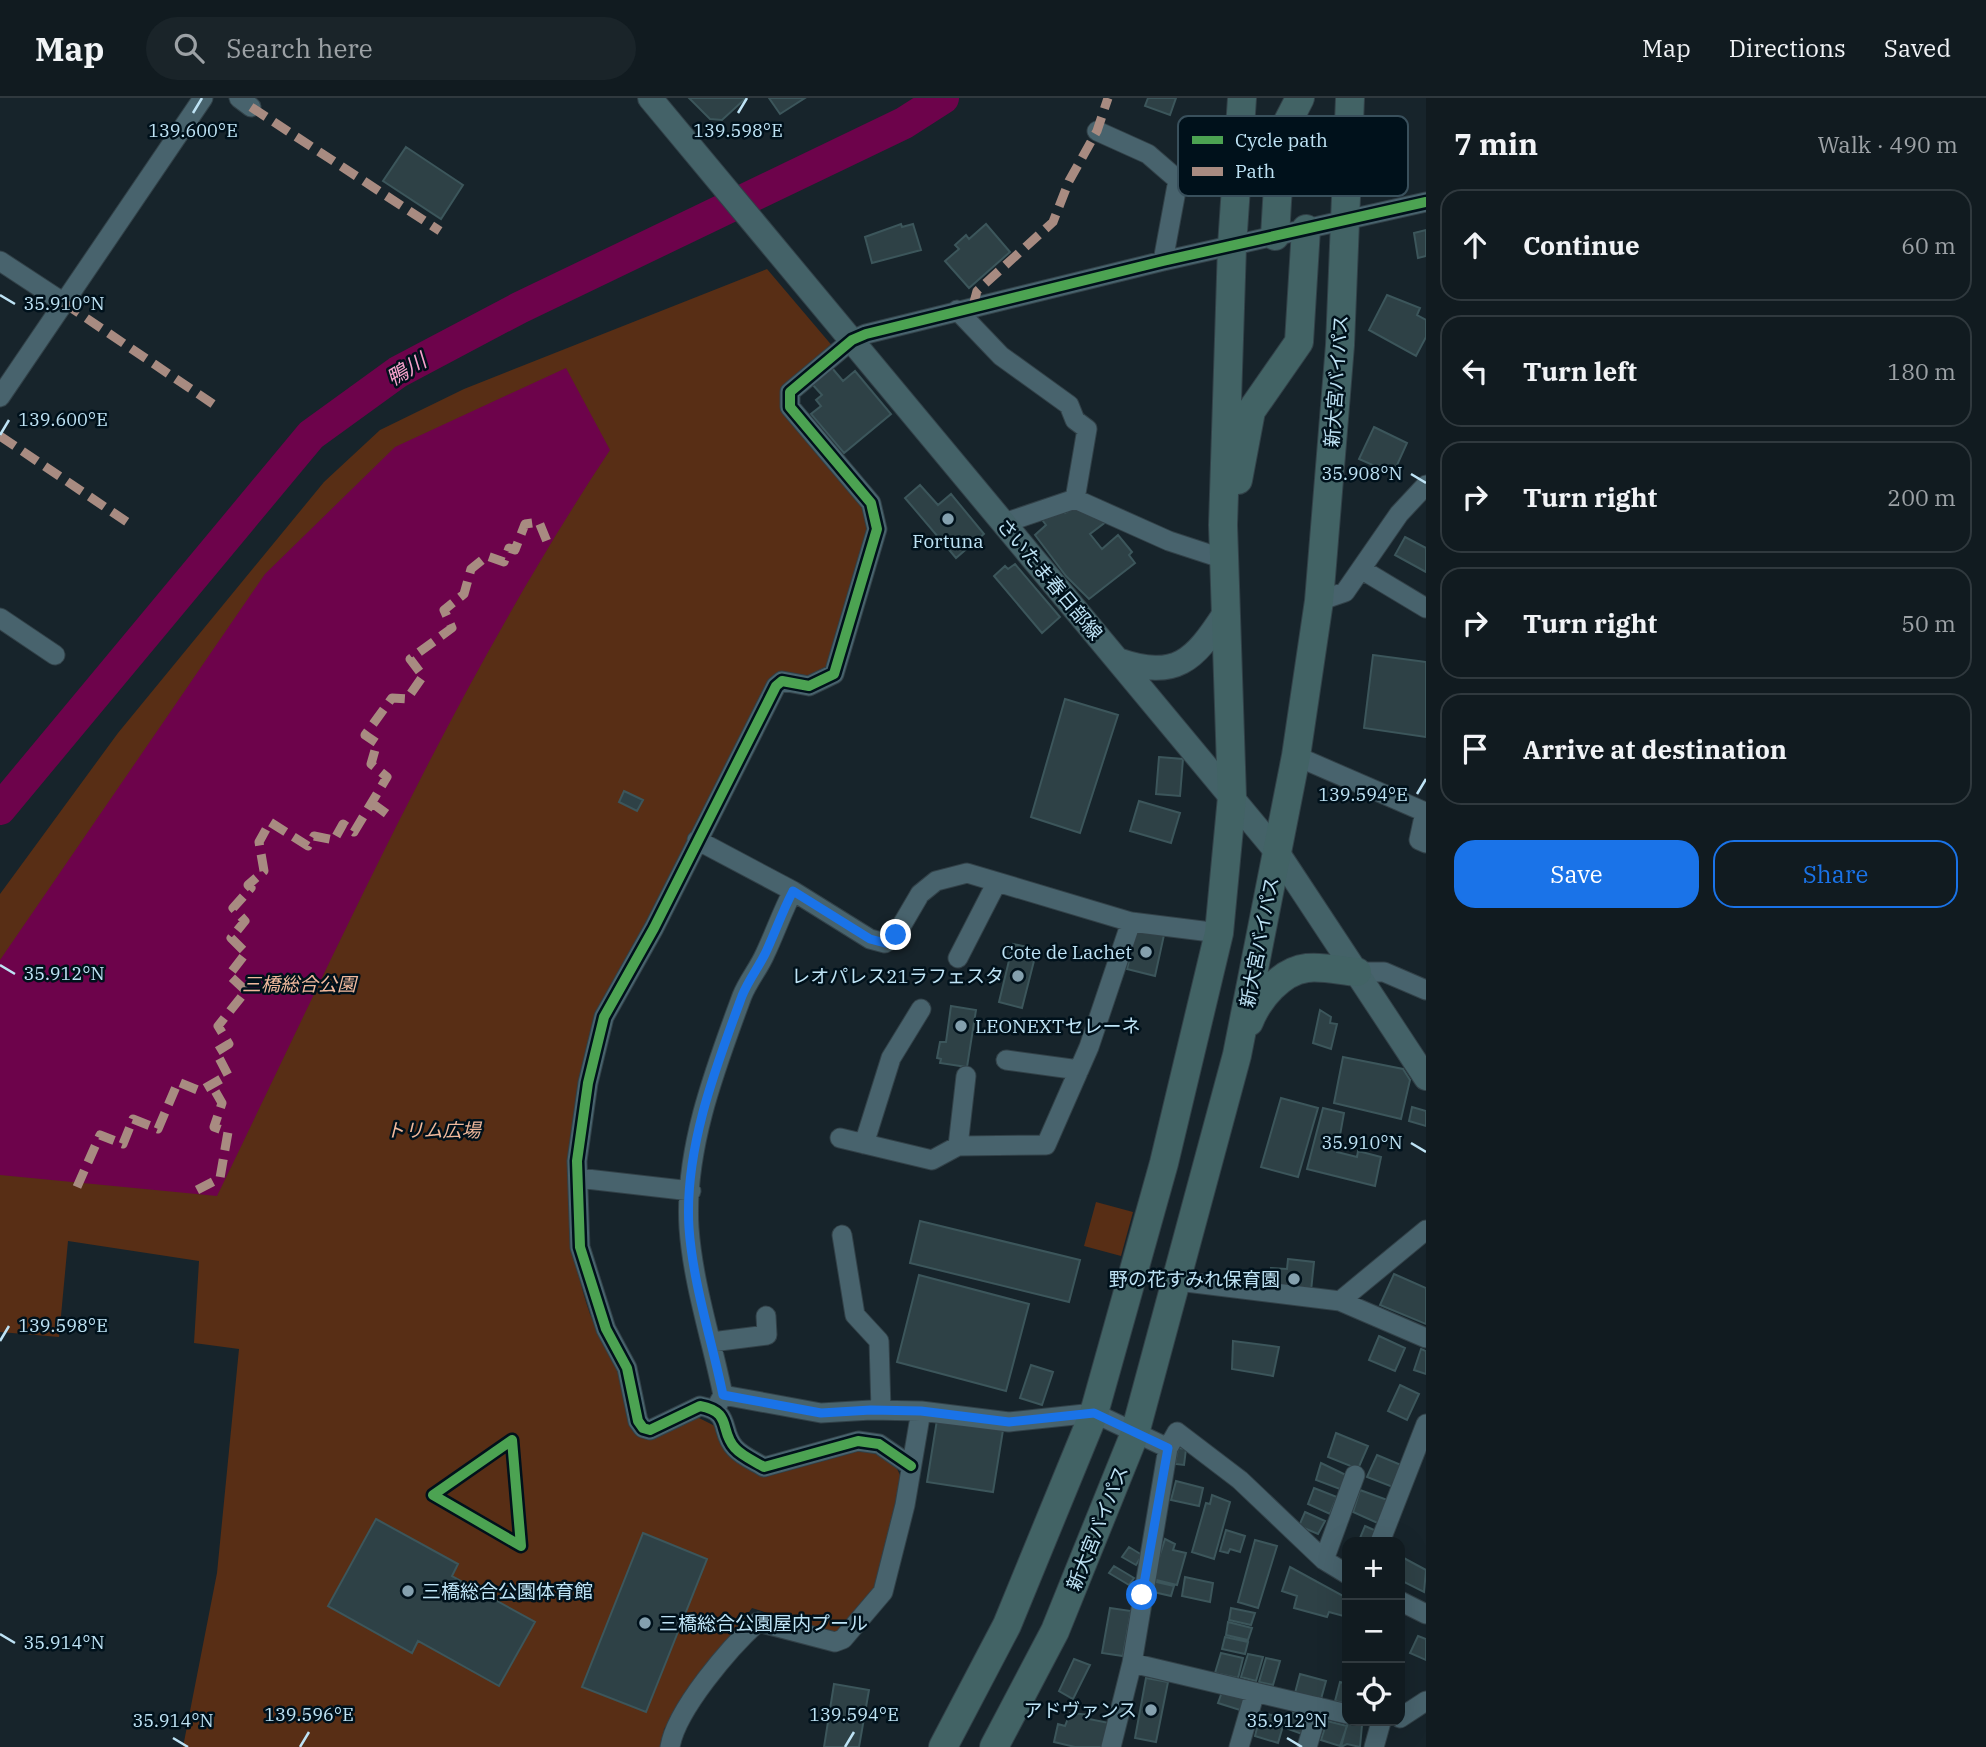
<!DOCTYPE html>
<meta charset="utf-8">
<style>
body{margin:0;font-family:"IBM Plex Serif","Noto Sans JP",serif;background:#1a2429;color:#f1f3f6}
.controls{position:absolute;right:21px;bottom:21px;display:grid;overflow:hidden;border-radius:14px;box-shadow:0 7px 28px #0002}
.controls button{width:63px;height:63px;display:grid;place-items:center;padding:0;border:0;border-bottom:2px solid #30393e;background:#111b20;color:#f1f3f6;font:35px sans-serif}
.stop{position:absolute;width:21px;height:21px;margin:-16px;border:5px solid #1a73e8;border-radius:50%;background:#fff}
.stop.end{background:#1a73e8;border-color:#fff;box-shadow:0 2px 7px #0008}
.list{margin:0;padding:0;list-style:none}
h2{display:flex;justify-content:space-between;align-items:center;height:91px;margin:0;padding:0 28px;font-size:30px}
h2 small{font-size:23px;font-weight:400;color:#9ca1a5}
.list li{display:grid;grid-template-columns:46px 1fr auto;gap:21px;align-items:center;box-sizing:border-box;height:112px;margin:0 14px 14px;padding:0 14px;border:2px solid #30393e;border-radius:21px}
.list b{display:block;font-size:26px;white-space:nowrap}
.list em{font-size:23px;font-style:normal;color:#9ca1a5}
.actions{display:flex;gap:14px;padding:21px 28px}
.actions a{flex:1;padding:16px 0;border:2px solid #1a73e8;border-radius:21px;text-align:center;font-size:24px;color:#1a73e8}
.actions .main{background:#1a73e8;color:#fff}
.icon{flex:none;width:38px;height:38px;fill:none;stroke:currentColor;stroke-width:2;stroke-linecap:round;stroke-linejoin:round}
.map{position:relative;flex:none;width:1426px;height:1649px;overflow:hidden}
header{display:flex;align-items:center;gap:42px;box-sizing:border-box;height:98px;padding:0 35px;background:#111b20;border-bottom:2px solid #30393e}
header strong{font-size:33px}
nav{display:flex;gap:38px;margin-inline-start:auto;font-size:24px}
.search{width:490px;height:63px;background:#1a2429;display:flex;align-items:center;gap:18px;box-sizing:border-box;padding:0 24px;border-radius:38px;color:#9ca1a5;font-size:26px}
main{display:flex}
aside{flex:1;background:#111b20}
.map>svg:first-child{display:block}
.green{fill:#582e15}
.water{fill:#6d034b}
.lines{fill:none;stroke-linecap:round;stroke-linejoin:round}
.river{stroke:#6d034b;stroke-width:32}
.building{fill:#2e4146;stroke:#3c565b;stroke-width:2}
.minor-casing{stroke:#324148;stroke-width:21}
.major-casing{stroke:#324148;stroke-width:26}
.highway-casing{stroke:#324148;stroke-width:30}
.minor{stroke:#48636d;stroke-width:19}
.major{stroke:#446268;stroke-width:24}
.highway{stroke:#426365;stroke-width:28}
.quiet{stroke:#a88b81;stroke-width:9;stroke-dasharray:18 9;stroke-linecap:butt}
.cycleway-casing{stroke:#00111b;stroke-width:15}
.cycleway{stroke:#4ca352;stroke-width:10}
.route{stroke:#1a73e8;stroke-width:9}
.ticks{fill:none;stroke:#bee3f5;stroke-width:2.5}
.poi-dot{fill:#84a0ae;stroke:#00111b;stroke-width:2.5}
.labels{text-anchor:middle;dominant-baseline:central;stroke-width:5;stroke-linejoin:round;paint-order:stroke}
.street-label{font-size:19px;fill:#bee3f5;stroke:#00111b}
.poi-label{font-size:19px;fill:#bee3f5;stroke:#00111b;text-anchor:end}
.park-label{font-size:19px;font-style:italic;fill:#f1ba9d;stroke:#00111b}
.water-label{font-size:21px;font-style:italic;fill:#f7a2cd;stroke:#00111b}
.key{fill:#00111b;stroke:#39505c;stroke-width:2}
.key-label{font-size:19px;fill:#bee3f5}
.ticks-label{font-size:18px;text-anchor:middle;fill:#bee3f5;stroke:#00111b;stroke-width:5;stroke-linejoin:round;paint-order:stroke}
</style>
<header>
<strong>Map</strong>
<div class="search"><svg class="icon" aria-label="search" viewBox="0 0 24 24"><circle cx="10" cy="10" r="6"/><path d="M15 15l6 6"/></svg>Search here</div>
<nav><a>Map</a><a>Directions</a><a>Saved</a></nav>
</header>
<main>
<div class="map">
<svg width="1426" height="1649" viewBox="0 0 1426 1649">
<rect width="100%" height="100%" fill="#17242b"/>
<path class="green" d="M 767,171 L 834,250 L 786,292 L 864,408 L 868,436 L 827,573 L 809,583 L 787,577 L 596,914 C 569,1011 556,1120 590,1216 C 597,1236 614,1253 621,1273 C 627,1289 630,1308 634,1325 L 697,1319 L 717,1329 L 759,1377 L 860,1351 C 880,1353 898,1363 902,1384 L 875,1496 L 837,1537 L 752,1510 L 664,1631 L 663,1649 L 183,1649 L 217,1475 L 239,1251 L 194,1245 L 199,1163 L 68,1143 L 59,1239 L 0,1234 L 0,796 L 118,635 L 324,384 L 380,332 L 464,291 Z
M 1096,1104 L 1133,1114 L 1121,1158 L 1084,1148 Z"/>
<path class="water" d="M 566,270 L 610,352 C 455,586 340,845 217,1098 L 0,1077 L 0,862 L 265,476 L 395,349 Z"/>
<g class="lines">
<path class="river" d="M 0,711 L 311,337 L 398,274 L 519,210 L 904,25 L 943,0"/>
</g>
<path class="building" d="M 689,0 L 746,0 L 722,22 L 710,21 Z
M 769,0 L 805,0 L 780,16 Z
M 1148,0 L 1176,0 L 1170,17 L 1145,8 Z
M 406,49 L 463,87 L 441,121 L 383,83 Z
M 901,126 L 902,129 L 913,126 L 921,152 L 872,165 L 865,139 Z
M 986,126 L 1010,154 L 969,190 L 945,163 L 959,151 L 955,147 L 966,137 L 969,141 Z
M 1426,132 L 1426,158 L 1418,160 L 1414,135 Z
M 1387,197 L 1420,210 L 1417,217 L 1426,222 L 1426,239 L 1416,258 L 1369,232 Z
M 832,270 L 843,283 L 855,273 L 891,316 L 844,355 L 811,316 L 821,308 L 816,302 L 822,297 L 812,286 Z
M 1374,329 L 1407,345 L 1393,376 L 1359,361 Z
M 920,387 L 938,407 L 951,396 L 984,436 L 956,460 L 905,400 Z
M 1079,407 L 1107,423 L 1090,436 L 1102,451 L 1118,437 L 1132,454 L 1129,457 L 1135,465 L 1089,501 L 1066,478 L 1035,437 L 1046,427 L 1040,419 L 1062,412 L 1065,415 Z
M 1405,439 L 1426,450 L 1426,474 L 1395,457 Z
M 1015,466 L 1060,519 L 1042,535 L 994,478 L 1005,468 L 1008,471 Z
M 1373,557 L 1426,564 L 1426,639 L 1364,630 Z
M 1065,601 L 1118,617 L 1080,735 L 1031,719 Z
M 1159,659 L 1183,661 L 1180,698 L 1156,696 Z
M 624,693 L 643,702 L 637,713 L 619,704 Z
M 1139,703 L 1180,715 L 1171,745 L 1130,733 Z
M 1137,830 L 1164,837 L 1155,878 L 1127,871 Z
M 1013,846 L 1037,851 L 1022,910 L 999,904 Z
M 951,908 L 976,912 L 967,969 L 940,965 L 941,961 L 937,960 L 940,944 L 946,944 Z
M 1320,912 L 1331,919 L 1330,925 L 1337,926 L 1331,951 L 1313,945 Z
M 1343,959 L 1403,971 L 1410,982 L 1401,1021 L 1334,1005 Z
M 1281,1000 L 1318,1010 L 1298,1079 L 1261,1069 Z
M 1412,1009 L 1426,1013 L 1426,1028 L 1409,1023 Z
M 1323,1010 L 1344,1015 L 1337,1054 L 1357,1059 L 1358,1053 L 1381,1059 L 1375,1088 L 1307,1071 Z
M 920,1123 L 1080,1162 L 1069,1204 L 910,1165 Z
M 1288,1161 L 1314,1164 L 1311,1193 L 1269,1188 L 1271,1170 L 1287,1171 Z
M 1394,1176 L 1426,1190 L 1426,1226 L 1380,1207 Z
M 919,1177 L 1029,1206 L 1006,1293 L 897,1264 Z
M 1379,1238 L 1405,1250 L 1395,1273 L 1369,1262 Z
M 1233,1243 L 1279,1249 L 1273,1278 L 1232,1271 Z
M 1421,1251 L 1426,1253 L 1426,1276 L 1414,1272 Z
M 1031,1267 L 1053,1274 L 1042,1307 L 1020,1300 Z
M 1400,1287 L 1419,1296 L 1407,1322 L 1388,1313 Z
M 937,1322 L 1003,1332 L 993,1394 L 927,1384 Z
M 1336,1335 L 1368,1348 L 1358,1371 L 1328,1359 Z
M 1178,1350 L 1186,1351 L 1184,1367 L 1175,1366 Z
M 1377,1357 L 1406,1369 L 1398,1391 L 1367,1379 Z
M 1321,1365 L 1346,1377 L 1340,1391 L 1316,1382 Z
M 1176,1383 L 1203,1390 L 1199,1408 L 1171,1402 Z
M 1314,1390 L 1337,1399 L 1330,1416 L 1308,1406 Z
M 1360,1392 L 1393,1404 L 1382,1427 L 1353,1414 Z
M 1212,1397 L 1230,1404 L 1214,1461 L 1192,1454 L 1206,1405 L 1210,1406 Z
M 1305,1414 L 1325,1423 L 1318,1436 L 1299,1428 Z
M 376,1421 L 458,1466 L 452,1478 L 535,1524 L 499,1588 L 418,1543 L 412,1555 L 328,1508 Z
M 1365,1428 L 1381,1435 L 1378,1444 L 1360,1440 Z
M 1226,1432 L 1245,1438 L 1240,1454 L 1230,1451 L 1228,1455 L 1220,1453 Z
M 643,1435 L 707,1461 L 646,1614 L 582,1589 Z
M 1165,1441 L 1175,1446 L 1173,1452 L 1186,1455 L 1177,1487 L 1152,1481 Z
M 1255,1442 L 1277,1448 L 1258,1510 L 1238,1504 Z
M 1129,1449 L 1142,1457 L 1136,1467 L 1122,1459 Z
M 1400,1458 L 1426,1472 L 1424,1494 L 1400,1482 Z
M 1114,1468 L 1134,1480 L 1129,1487 L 1109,1475 Z
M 1290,1469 L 1347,1500 L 1347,1519 L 1329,1514 L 1327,1519 L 1294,1510 L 1297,1498 L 1282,1493 Z
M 1185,1479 L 1213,1485 L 1210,1504 L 1182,1498 Z
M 1152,1483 L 1174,1488 L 1171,1498 L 1149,1493 Z
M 1110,1510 L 1131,1513 L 1123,1558 L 1102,1555 Z
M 1231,1510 L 1255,1515 L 1251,1527 L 1229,1522 Z
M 1228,1524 L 1252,1530 L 1248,1542 L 1226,1537 Z
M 1418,1538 L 1426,1541 L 1426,1562 L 1410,1555 Z
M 1225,1539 L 1248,1544 L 1245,1556 L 1222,1551 Z
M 1221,1555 L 1243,1560 L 1238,1580 L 1215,1575 Z
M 1248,1556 L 1263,1559 L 1256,1583 L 1241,1579 Z
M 1266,1560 L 1280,1563 L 1273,1587 L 1259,1584 Z
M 1074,1561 L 1090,1567 L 1073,1601 L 1059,1593 Z
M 1300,1576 L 1326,1583 L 1321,1601 L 1295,1595 Z
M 1146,1580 L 1168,1584 L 1156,1644 L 1135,1640 Z
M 1340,1584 L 1347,1586 L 1347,1606 L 1335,1603 Z
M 834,1586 L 869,1592 L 859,1649 L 824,1649 Z
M 1223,1591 L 1245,1598 L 1240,1612 L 1218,1605 Z
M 1294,1612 L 1308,1616 L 1302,1636 L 1288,1631 Z
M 1261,1614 L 1285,1621 L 1278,1645 L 1255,1638 Z
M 1070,1615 L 1090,1617 L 1089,1621 L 1109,1625 L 1104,1649 L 1075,1649 L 1054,1644 L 1058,1626 L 1065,1628 Z
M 1327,1623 L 1347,1628 L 1340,1648 L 1321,1642 Z
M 1348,1623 L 1362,1627 L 1360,1649 L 1347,1646 L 1341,1649 Z"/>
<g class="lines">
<g class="minor-casing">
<path id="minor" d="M 239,0 L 251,9
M 1097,33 L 1148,56 L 1178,82 L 1163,163
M 0,163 L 64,205
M 957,212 L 1001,258 L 1069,307 L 1075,322 L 1087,331 L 1075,401
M 0,299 L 203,0
M 1004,425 L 1075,401 L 1169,443 L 1224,461
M 1361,471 L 1426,510
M 1319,503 L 1345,494 L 1399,416 L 1426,387
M 0,520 L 55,557
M 1296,658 L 1425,714 L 1419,742 L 1426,745
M 697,742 L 793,793 L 870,841 L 885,845 L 896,837 L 920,796 L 936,783 L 967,775 L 1131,824 L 1219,835
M 958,860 L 997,784
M 1357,874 L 1384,874 L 1426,892
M 1006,962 L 1079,972
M 840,1040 L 932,1062 L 958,1048 L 1046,1047 L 1089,949 L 1131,824
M 864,1046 L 891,960 L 921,911
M 958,1048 L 966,978
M 578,1080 L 691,1093
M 842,1137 L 855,1217 L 879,1243 L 881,1312
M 1178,1183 L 1340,1203 L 1426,1240
M 1340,1203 L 1426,1132
M 712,1244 L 767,1237 L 766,1218
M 723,1297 L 821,1315 L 871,1312 L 921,1313 L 1009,1324 L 1094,1315 L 1168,1350 L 1177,1334 L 1240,1382 L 1324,1462 L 1347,1476
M 718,1306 L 723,1297 C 712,1243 693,1186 689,1130 C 684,1052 715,971 742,898 C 748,883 759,870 765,856 C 775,835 782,814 793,793
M 911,1368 L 879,1346 L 858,1343 L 764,1369 C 756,1364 742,1358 735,1350 C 719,1333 733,1314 700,1308 L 650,1332 L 643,1330 L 638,1323 L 627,1270 L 606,1231 L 580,1149 L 577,1063 L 588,985 L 604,919 L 654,830 L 776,588 L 782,583 L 809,588 L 834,576 L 877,431 L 871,405 L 790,309 L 790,294 L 852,242 L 866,236 L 1163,163 L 1426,104
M 1380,1444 L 1426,1326
M 1324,1462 L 1355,1377
M 1400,1503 L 1426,1516
M 1132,1565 L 1347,1616
M 1400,1620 L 1426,1603
M 670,1649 C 676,1612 730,1549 758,1524 L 835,1544 L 843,1541 L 883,1494 L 905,1407 L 921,1313
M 1111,1649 L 1132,1565 L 1168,1350
M 1239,1649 L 1255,1594
M 1307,1649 L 1319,1609
M 1374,1649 L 1381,1624"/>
</g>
<g class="major-casing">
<path id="major" d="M 650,0 L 1277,754 L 1426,980
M 1118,562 C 1176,582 1194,563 1225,515"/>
</g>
<g class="highway-casing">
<path id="highway" d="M 1275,138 L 1281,37 L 1300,0
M 1238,382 L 1251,313 L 1299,244 L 1306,131
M 1249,924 C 1258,901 1281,873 1307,870 C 1323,868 1342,873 1357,874
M 943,1649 L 1007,1527 L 1094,1315 L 1164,1065 L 1219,835 L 1232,699 L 1223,427 L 1232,148 L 1242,0
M 994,1649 L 1055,1533 L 1135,1335 L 1237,957 L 1296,658 L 1319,503 L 1340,247 L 1350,0"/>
</g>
<use href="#minor" class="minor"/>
<use href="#major" class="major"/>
<use href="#highway" class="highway"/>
<path class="quiet" d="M 251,9 L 440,133
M 64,205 L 216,308
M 973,208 L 977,193 L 1053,124 L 1069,83 L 1097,33 L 1108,0
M 0,338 L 133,428
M 372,705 L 391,719
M 77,1089 L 100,1037 L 123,1046 L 133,1021 L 158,1031 L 178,984 L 200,993 L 228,977 L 216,954 L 229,946 L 218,928 L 246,893 L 229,877 L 246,855 L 231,840 L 245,823 L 233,810 L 251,790 L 248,787 L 264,773 L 259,744 L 270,724 L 308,748 L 314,738 L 334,742 L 343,726 L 354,734 L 387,679 L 371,666 L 377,645 L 365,637 L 392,600 L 407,601 L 423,578 L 410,561 L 452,530 L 444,512 L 464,496 L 471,471 L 487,458 L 504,464 L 509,450 L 515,452 L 525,426 L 539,424 L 548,446
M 197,1092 L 220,1080 L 228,1034 L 214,1029 L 222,1005 L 211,986"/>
<g class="cycleway-casing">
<path id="cycleway" d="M 512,1342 L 521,1448 L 433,1397 Z
M 911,1368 L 879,1346 L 858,1343 L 764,1369 C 756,1364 742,1358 735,1350 C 719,1333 733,1314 700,1308 L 650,1332 L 643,1330 L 638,1323 L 627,1270 L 606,1231 L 580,1149 L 577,1063 L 588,985 L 604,919 L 654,830 L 776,588 L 782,583 L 809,588 L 834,576 L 877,431 L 871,405 L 790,309 L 790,294 L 852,242 L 866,236 L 1163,163 L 1426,104"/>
</g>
<use href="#cycleway" class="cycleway"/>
</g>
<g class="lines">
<path class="route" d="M 896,837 L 885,845 L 870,841 L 793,793 C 782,814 775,835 765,856 C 758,870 748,883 742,898 C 715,971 684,1052 689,1130 C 693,1186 712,1243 723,1297 L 821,1315 L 871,1312 L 921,1313 L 1009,1324 L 1094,1315 L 1168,1350 L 1142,1497"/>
</g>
<path class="ticks" d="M 193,15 L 202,0M 738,15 L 747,0M 0,197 L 15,206M 0,337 L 9,322M 1411,376 L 1426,385M 1417,696 L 1426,681M 0,867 L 15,876M 1411,1045 L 1426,1054M 0,1243 L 9,1228M 0,1536 L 15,1545M 173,1640 L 188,1649M 1287,1640 L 1302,1649M 300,1649 L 309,1634M 845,1649 L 854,1634"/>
<g class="poi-dot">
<circle cx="948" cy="421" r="7"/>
<circle cx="1146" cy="854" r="7"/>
<circle cx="1018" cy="878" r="7"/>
<circle cx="961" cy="928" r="7"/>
<circle cx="1294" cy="1181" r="7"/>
<circle cx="408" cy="1493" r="7"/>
<circle cx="645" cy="1525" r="7"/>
<circle cx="1151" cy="1612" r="7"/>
</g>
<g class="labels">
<g class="street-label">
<text transform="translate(1336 283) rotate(-86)">新大宮バイパス</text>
<text transform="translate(1050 481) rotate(50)">さいたま春日部線</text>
<text transform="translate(1259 844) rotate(-79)">新大宮バイパス</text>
<text transform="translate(1097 1430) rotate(-68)">新大宮バイパス</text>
</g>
<g class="poi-label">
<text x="948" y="443" text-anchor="middle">Fortuna</text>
<text x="1132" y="854">Cote de Lachet</text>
<text x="1004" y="878">レオパレス21ラフェスタ</text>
<text x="975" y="928" text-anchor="start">LEONEXTセレーネ</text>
<text x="1280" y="1181">野の花すみれ保育園</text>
<text x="422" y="1493" text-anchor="start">三橋総合公園体育館</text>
<text x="659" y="1525" text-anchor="start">三橋総合公園屋内プール</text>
<text x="1137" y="1612">アドヴァンス</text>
</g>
<g class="park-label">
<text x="299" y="886">三橋総合公園</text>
<text x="433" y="1032">トリム広場</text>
</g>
<g class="water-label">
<text transform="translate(406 271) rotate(-31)">鴨川</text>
</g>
</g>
<rect x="1178" y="18" width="230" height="80" rx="10" class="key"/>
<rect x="1192" y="38" width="31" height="8" fill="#4ca352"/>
<rect x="1192" y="69" width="31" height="9" fill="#a88b81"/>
<g class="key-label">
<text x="1235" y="49">Cycle path</text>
<text x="1235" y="80">Path</text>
</g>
<g class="ticks-label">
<text x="193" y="39">139.600°E</text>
<text x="738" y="39">139.598°E</text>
<text x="64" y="212">35.910°N</text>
<text x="63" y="328">139.600°E</text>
<text x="1362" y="382">35.908°N</text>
<text x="1363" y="703">139.594°E</text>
<text x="64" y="882">35.912°N</text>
<text x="1362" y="1051">35.910°N</text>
<text x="63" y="1234">139.598°E</text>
<text x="64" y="1551">35.914°N</text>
<text x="309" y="1623">139.596°E</text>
<text x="854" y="1623">139.594°E</text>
<text x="173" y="1629">35.914°N</text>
<text x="1287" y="1629">35.912°N</text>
</g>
</svg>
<div class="controls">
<button>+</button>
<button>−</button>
<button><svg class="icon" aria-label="locate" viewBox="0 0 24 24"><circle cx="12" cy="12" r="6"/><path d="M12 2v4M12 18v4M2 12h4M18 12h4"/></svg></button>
</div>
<div class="stop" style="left:1142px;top:1497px"></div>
<div class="stop end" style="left:896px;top:837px"></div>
</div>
<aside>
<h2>7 min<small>Walk · 490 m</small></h2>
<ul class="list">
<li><svg class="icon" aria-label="ahead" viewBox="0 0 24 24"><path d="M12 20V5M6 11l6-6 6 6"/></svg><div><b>Continue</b></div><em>60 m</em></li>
<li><svg class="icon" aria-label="left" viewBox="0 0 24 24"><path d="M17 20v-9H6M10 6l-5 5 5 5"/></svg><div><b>Turn left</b></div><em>180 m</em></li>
<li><svg class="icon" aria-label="right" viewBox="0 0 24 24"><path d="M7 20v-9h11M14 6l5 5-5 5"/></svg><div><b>Turn right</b></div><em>200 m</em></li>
<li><svg class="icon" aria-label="right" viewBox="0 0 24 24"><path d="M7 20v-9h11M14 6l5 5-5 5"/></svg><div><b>Turn right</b></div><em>50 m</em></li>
<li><svg class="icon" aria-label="arrive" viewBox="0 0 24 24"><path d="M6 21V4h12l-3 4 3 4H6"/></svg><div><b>Arrive at destination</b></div></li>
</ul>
<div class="actions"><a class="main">Save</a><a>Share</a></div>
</aside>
</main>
